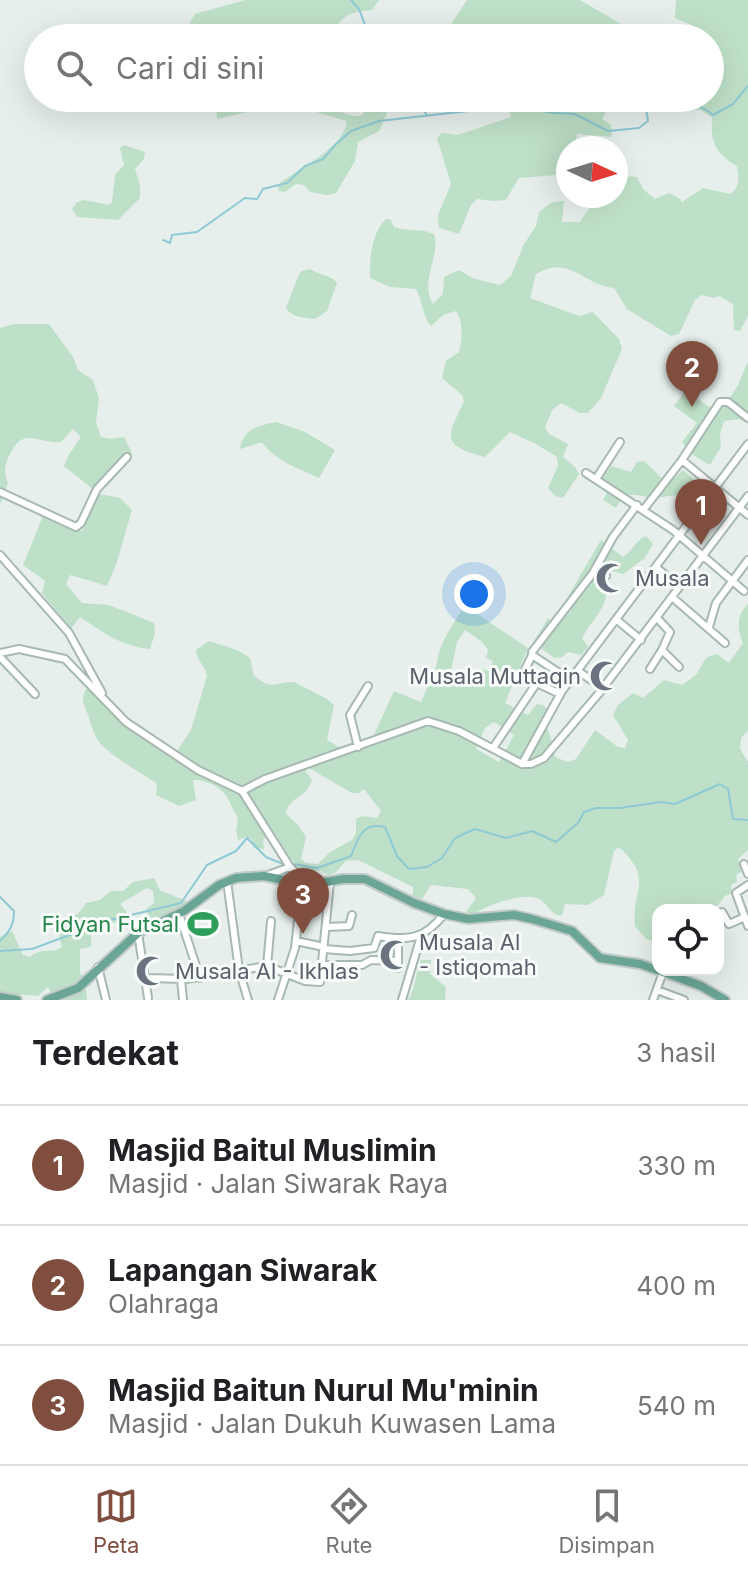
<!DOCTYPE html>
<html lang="id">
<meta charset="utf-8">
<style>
body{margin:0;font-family:Inter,sans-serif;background:#f6f6f6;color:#202124}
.controls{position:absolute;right:24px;bottom:24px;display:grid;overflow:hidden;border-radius:16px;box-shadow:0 8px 32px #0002}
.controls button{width:72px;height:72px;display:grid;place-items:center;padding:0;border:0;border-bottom:2px solid #e0e0e0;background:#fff;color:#202124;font:40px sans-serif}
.compass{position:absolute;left:556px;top:136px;width:72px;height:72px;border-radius:50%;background:#fff;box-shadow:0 8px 32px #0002;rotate:94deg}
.you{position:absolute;left:474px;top:594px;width:28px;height:28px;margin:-20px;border:6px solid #fff;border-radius:50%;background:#1a73e8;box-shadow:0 0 0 12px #1a73e833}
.badge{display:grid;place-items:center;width:52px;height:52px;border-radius:50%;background:#7f4e3f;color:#fff;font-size:26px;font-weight:700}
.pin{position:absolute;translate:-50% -66px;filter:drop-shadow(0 2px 4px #0008)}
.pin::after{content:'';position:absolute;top:42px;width:28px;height:24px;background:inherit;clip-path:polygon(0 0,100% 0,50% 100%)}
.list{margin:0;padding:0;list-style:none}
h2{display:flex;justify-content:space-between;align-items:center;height:104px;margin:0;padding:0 32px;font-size:34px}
h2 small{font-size:26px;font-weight:400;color:#757577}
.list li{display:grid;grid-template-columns:52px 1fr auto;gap:24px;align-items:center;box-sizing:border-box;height:120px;padding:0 32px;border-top:2px solid #e0e0e0}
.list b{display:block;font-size:30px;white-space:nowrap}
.list p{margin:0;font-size:26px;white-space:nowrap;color:#757577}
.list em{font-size:26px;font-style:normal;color:#757577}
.icon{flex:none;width:44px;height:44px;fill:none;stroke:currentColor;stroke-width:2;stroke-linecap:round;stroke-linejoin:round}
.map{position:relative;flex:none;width:748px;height:1000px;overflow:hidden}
.search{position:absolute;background:#fff;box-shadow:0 8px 32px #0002;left:24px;right:24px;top:24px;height:88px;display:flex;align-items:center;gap:20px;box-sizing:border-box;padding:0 28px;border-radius:44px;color:#757577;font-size:30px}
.sheet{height:464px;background:#fff}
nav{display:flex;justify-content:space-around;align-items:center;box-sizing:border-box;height:112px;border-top:2px solid #e0e0e0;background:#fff;font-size:22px;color:#757577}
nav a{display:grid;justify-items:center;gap:4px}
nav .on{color:#7f4e3f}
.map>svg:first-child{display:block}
.green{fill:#bfe0c8;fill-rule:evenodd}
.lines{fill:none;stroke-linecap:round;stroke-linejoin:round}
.stream{stroke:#8ec9d4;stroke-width:2}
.minor-casing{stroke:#a8b8b2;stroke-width:10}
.major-casing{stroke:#c2cac8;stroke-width:12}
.minor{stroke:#fff;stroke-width:6}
.major{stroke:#6aa596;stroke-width:8}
.labels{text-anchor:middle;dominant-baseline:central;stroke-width:6;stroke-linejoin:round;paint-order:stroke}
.worship-label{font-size:22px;fill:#5b616d;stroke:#f7fbf9;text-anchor:start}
.leisure-label{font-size:22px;fill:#27864d;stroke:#f7fbf9;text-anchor:end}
</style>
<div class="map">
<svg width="748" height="1000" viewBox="0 0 748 1000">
<rect width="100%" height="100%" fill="#e6efeb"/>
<path class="green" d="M 245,0 L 379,0 L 372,10 C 346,12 343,16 329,38 L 181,38 L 195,14 Z
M 467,0 L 580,0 L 623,25 L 619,38 L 442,38 Z
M 676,0 L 748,0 L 748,316 L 740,331 L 734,330 L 733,304 L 719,296 L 714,298 L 702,295 L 695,300 L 679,334 L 671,336 L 627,309 L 614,288 C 585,286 570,254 536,274 L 530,298 L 579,316 L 593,312 L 619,339 L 622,349 L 601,398 L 588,413 L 580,413 L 561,403 L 553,409 L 545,427 L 549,434 L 568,444 L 563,457 L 575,467 L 579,474 L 563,498 L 555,496 L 548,488 L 558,466 L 557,457 L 536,444 L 510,432 L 485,457 C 441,445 446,438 464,402 L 462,395 L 442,378 L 446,361 L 459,352 C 462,339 464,323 456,311 L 443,315 L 431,326 C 422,316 423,301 416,289 L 390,287 L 370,278 C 369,261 372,231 386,219 L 390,219 L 394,227 C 407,232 421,228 434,234 C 441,255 419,282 433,304 L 443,294 L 444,277 L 459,270 L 472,278 L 500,285 L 511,276 L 524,244 L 536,226 L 539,212 L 552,202 L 564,201 L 562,222 L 580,222 C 590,207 596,196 616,196 L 616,188 L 630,176 L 637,177 L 643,189 L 655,199 L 669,193 L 679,198 L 682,202 L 703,188 L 731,194 C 740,186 739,177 737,166 C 716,154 710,142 712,118 L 701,110 L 672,110 L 669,108 L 666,98 L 710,98 L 710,38 L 689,38 L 701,29 L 675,18 Z
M 215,98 L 326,98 C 337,110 345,117 361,116 L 375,98 L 389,98 L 391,104 L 379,131 L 358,142 L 355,161 L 336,193 L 327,195 L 310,192 L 304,185 L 296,184 L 285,192 L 279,191 L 278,185 C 297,168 344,149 347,121 L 319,113 L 310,102 L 274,106 L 217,119 Z
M 440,98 L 613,98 L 602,119 L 611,125 L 612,137 L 577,134 L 575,148 L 568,148 L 568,174 L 519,178 L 506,200 L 494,201 L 477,199 L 471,205 L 459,234 L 439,228 L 438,215 L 451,184 L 437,138 L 442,133 L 458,135 L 511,117 L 507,102 L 483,99 L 443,101 Z
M 124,145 L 145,152 L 144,159 L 135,169 L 140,185 L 140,198 L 118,220 L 77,217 L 72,209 L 77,202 L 84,200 L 109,205 L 112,202 L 115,175 L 124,165 L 120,148 Z
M 310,269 C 318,275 332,275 337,283 L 327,311 L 315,319 C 305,318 291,317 286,308 L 299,274 L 302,271 Z
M 14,324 L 49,324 L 73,357 L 78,370 L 93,380 L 99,398 L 96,423 L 101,437 L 111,439 L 124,437 L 132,453 L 99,490 L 99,494 L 120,498 L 132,510 L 116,565 L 107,586 L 70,575 L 66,584 L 82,603 L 109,605 L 154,623 L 155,633 L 150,649 C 123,647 102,632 80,617 L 71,629 L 42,593 L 45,581 L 23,565 L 43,516 L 82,531 L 99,494 L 64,466 L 68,456 L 81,437 L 73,429 L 61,442 C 35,444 23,424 8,458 C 4,468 4,474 8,483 L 0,505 L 0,328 Z
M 748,361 L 748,423 L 739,419 L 724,421 L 720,433 L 721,447 L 710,465 L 690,453 L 682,442 L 697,423 L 674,406 L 686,390 L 709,407 L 713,407 L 721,398 L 729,399 L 738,385 Z
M 276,422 L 305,432 L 335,450 L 319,478 C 298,468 275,461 262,442 L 240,449 C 243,429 257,426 276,422 Z
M 644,461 L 668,484 L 683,470 L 694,479 L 688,494 C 676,494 661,499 648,497 C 632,494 625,491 616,508 L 603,500 L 608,490 L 598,484 L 611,466 L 631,472 L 637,462 Z
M 646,536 L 653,544 L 645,558 L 623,574 L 608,570 L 602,580 C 616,601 591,620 582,638 L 588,647 L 581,655 L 568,652 L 562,657 L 555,658 L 533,643 L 548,618 L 556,626 L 571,611 L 573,604 L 567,598 L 601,540 L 623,557 C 633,551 634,541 646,536 Z
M 476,578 L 482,580 L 475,607 L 476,613 L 528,648 L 505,703 L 528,715 L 537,704 L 543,705 L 551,713 L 547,728 L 553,745 L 550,750 L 557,758 L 568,762 L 576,759 L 595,730 L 618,747 L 625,748 L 628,740 L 613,715 L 618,705 L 633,693 L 643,698 L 664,680 L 682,685 C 687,681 695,677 698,672 C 705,661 703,657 717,654 L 729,663 L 743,643 C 737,629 736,615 748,604 L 748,731 L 741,738 L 740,749 L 748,762 L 748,850 L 738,859 L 743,871 L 736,875 L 737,882 L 731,885 L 732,893 L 725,896 L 714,910 L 658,910 L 658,943 L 646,939 L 635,926 C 631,889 654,881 621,849 L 617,848 L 614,851 L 604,895 L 588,905 L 565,904 L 563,913 L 560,916 C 551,914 549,906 541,900 C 526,890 486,906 472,915 L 466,912 L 476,898 L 468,889 L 431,885 L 422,899 L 413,896 L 413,887 L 358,860 L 346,861 L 335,873 L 328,875 L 321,870 L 306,874 L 292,860 L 272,830 L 263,840 L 264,849 L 254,848 L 251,839 L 246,837 L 238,840 L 236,831 L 238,817 C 232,810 232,806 228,799 C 222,787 205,779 193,780 L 196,800 L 179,806 L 156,795 L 157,784 C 141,772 106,754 97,739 C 93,732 91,723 88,715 C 84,703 79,698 88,687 L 103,690 C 119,717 150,734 177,751 L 191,730 L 207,676 C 205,665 197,662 196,650 L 209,641 L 237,650 L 250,658 L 254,676 C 274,691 274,682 294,682 L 327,699 L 334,705 L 327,740 L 339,747 L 373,737 L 394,691 L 421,702 C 426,690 432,678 436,666 C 438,660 438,653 441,647 C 452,621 468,607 476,578 ZM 465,630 L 482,642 L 488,650 L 486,658 L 493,661 L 489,671 L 482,669 L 476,684 L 451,671 L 457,642 ZM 494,722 L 514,735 L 499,762 L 476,749 L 485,728 ZM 307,767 L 352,793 L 359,793 L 364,789 L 381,811 L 377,818 L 362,816 L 356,819 L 356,833 L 352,840 L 330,852 L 318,864 L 306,863 L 301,859 L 306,837 L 299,826 L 286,814 C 289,795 305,801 312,780 L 306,772 Z
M 154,878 L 160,890 L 186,901 L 186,906 L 156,921 L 149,918 L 146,909 L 154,903 L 153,891 L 147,888 L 120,904 L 133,920 L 129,927 C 116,916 105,927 91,932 L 91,947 L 80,949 L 80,974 L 85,977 L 87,1000 L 54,1000 L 48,987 L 38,996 L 0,993 L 0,937 L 12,931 L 23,955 L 30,957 C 43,946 51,955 62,947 L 58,931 L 65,918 L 78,914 L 86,903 L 100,900 L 111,891 L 123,891 L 133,882 Z
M 421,960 L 431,960 L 430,974 L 446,987 L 445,1000 L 408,1000 C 416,988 415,973 421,960 Z"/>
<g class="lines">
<path class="stream" d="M 351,0 L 359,9 L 370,38
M 417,98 L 426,114
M 163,240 L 170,243 L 172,235 L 197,232 L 245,198 L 257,199 L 263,189 L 287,183 L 305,166 L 323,159 L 336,144 L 351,131 L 379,121 L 468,111 L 474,104 L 485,102 L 555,113 L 575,114 L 608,131 L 639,128 L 648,121 L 645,102 C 667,100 696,99 713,115 L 733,104 L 748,86
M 293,864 L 317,868 L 351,856 C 358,838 362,822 385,827 L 397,856 L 409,869 L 427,867 L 442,858 L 455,838 L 475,829 L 506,838 L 532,831 L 556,842 L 578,823 L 584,812 L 596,808 L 620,808 L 661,802 L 675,804 L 720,784 L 728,789 L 733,819 L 748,820
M 0,897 L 14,911 C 14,925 10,931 0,941
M 0,951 L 32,949 L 110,920 L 181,903 L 207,865 L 236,851 L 247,838 L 266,857 L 283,864"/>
<g class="minor-casing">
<path id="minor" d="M 682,460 L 748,515
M 586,473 L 673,530 L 744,591
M 596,479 L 620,442
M 0,492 L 76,527 L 81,523 L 97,489 L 127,457
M 644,509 L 682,460 L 720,402 L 728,402 L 748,418
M 0,555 L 69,633 L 102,693
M 656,567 L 679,587
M 596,568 L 606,576
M 672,597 L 725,643
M 657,618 L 670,632 L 662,650 L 679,667
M 617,620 L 641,640
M 709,627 L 716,603 L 748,560
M 0,653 L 19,649 L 65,659 L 126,722 L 198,770 L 242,791
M 532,655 L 522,676 L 560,694
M 0,657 L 35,694
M 650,669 L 662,650
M 578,671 L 603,688
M 570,680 L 532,655 L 532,652 L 593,573 L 613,537 L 637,505
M 358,747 L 350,715 L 368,686
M 493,748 L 536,684
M 522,764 L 562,691 L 748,444
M 242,791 L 265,779 L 428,721 L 459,731 L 522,764 L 531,764 L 544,758 L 600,692 L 748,496
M 242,791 L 290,867 L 309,885
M 744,864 L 748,874
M 268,875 L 290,867
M 227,881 L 239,970 L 248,1000
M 748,885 L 736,893 L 748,926
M 722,912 L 729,924 L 745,917
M 179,914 L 200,978
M 326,927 L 349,926 L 352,915
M 138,933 L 148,998
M 296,941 L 324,947
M 324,949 L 350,951 L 374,948 L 378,936 C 409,941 425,939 444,914
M 322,965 L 362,965 L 371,960 L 398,961
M 267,966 L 271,921
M 98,967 L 106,1000
M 398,968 L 398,938
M 146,978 L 186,979 L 267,966 L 305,981 L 320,982 L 330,882
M 181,979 L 183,1000
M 657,990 L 684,1000
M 278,1000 L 295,948 L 302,885
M 402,1000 L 421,936
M 653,1000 L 663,972"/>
</g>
<g class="major-casing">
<path id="major" d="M 0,997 L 17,1000
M 47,1000 L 78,988 L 138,933 L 184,911 L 219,885 L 236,878 L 264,876 L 309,885 L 343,879 L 365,879 L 414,903 L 444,914 L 468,919 L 514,915 L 532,919 L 572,931 L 600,958 L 640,964 L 663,972 L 701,986 L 725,1000"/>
</g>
<use href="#minor" class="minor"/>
<use href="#major" class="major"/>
</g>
<defs>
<g id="mosque-bare" transform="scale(2.4)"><path d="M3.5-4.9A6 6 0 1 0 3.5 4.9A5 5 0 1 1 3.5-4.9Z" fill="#6b7280" stroke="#f7fbf9" stroke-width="2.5" paint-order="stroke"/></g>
<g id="stadium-bare" transform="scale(2.4)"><path d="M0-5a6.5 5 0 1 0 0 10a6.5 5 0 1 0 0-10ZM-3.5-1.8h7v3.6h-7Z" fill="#2e9e5b" stroke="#f7fbf9" stroke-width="2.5" paint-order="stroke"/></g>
</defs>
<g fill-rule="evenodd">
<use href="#mosque-bare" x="611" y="578"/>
<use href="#mosque-bare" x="605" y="676"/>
<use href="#stadium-bare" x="203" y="924"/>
<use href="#mosque-bare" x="395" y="955"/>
<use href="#mosque-bare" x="151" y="971"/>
</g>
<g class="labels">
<g class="worship-label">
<text x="635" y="578">Musala</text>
<text x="581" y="676" text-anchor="end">Musala Muttaqin</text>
<text x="419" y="942">Musala Al<tspan x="419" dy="25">- Istiqomah</tspan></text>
<text x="175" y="971">Musala Al - Ikhlas</text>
</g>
<g class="leisure-label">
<text x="179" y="924">Fidyan Futsal</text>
</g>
</g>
</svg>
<div class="controls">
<button><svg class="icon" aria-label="locate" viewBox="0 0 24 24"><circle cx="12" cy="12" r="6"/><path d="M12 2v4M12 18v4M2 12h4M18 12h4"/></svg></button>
</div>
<svg class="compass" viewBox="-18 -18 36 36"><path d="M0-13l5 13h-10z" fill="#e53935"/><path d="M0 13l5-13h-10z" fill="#757577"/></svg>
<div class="you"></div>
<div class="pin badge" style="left:701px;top:545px">1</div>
<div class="pin badge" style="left:692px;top:407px">2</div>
<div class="pin badge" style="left:303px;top:934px">3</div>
<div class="search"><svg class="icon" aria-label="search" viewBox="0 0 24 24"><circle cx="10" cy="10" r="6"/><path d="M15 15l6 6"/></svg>Cari di sini</div>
</div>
<section class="sheet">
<h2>Terdekat<small>3 hasil</small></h2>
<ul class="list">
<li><span class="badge">1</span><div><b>Masjid Baitul Muslimin</b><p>Masjid · Jalan Siwarak Raya</p></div><em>330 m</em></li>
<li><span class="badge">2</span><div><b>Lapangan Siwarak</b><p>Olahraga</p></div><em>400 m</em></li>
<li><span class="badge">3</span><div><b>Masjid Baitun Nurul Mu'minin</b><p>Masjid · Jalan Dukuh Kuwasen Lama</p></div><em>540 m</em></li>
</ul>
</section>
<nav>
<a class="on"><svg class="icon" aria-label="map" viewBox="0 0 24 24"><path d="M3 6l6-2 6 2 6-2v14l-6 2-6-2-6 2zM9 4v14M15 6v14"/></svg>Peta</a>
<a><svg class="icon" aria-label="directions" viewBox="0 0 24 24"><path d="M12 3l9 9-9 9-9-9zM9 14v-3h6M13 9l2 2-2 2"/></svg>Rute</a>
<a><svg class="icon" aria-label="saved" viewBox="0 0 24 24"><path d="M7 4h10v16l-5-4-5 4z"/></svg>Disimpan</a>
</nav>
